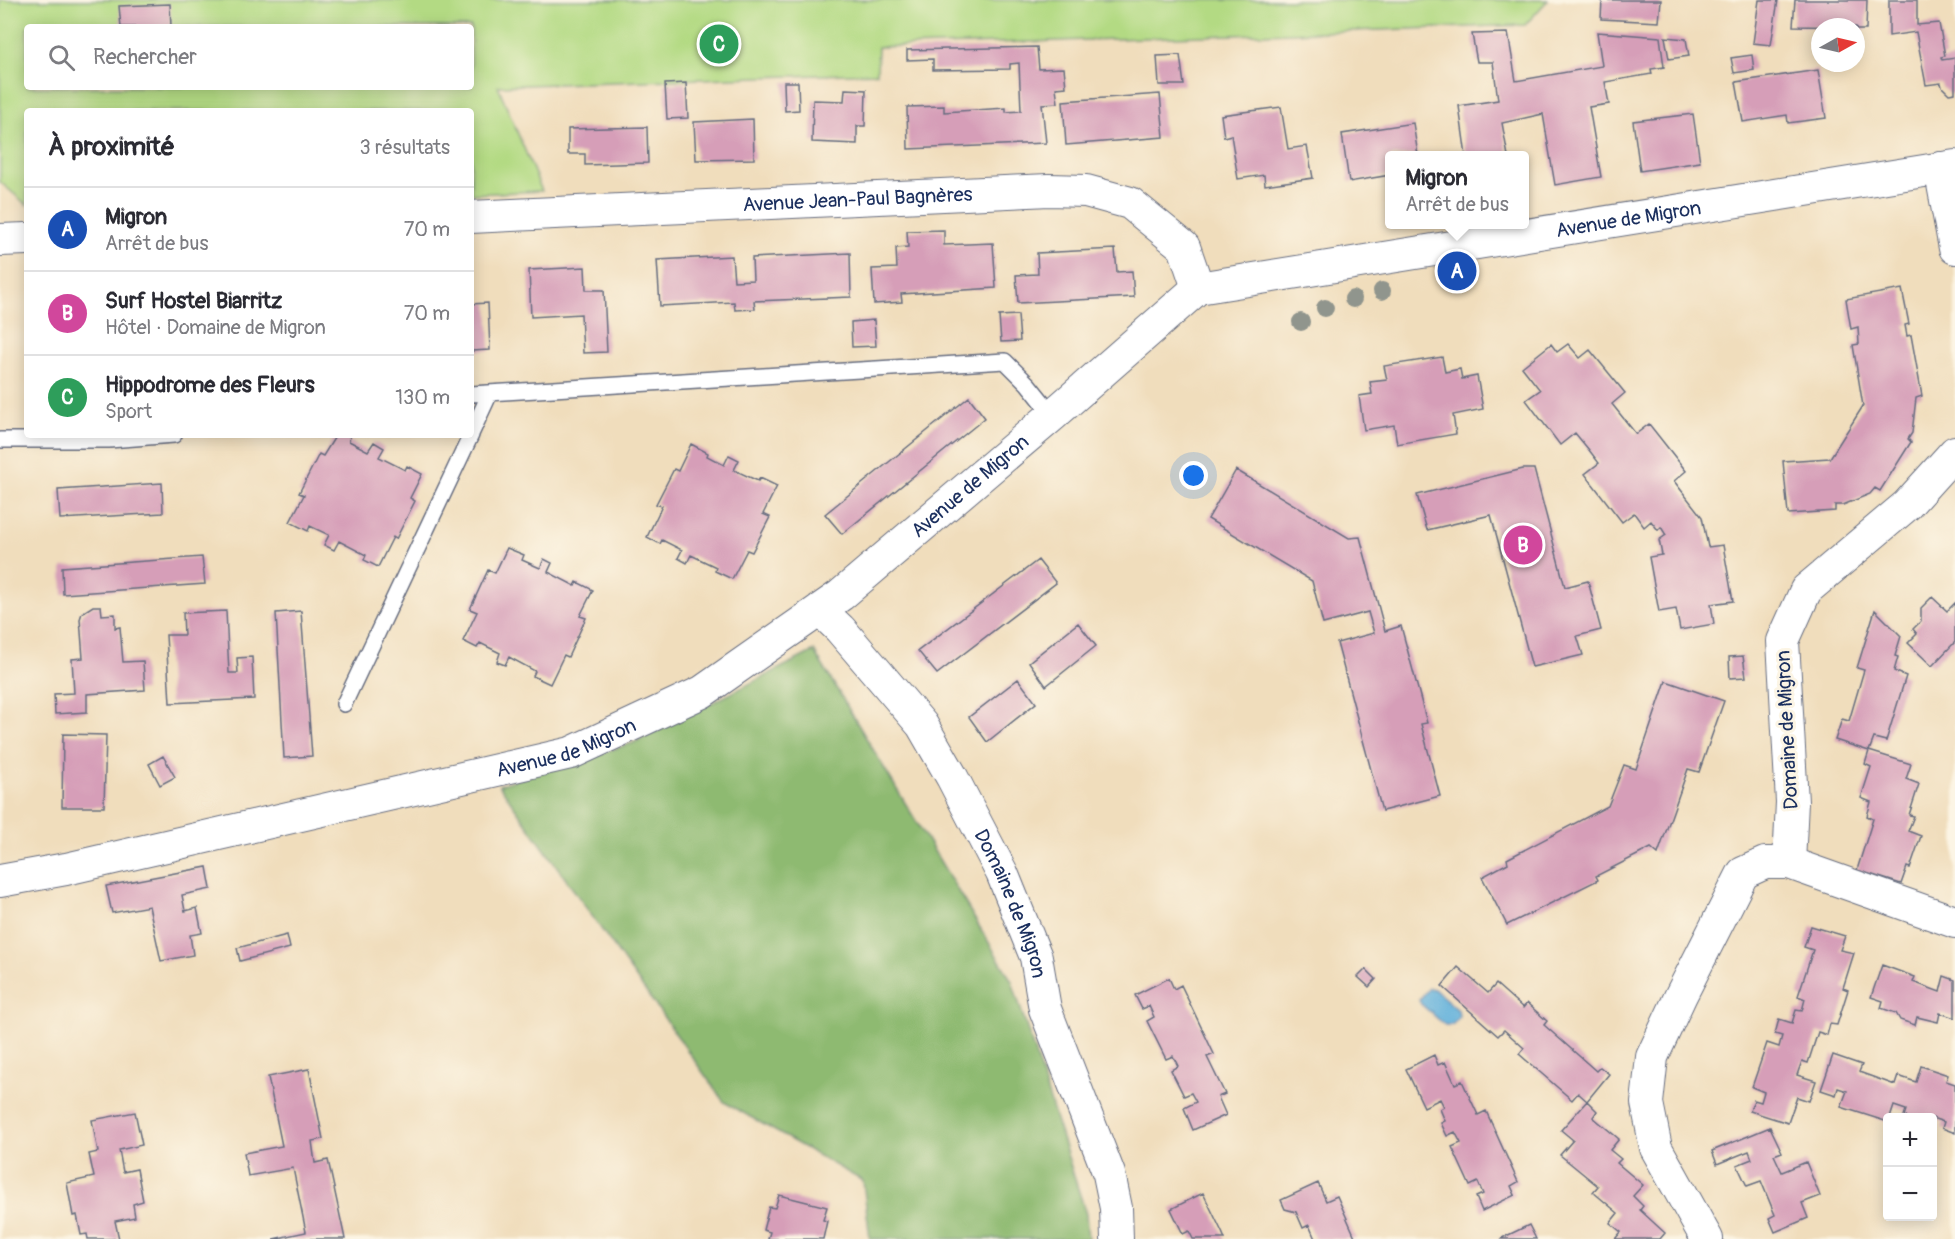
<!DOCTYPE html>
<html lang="fr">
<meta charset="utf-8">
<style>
body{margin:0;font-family:Pangolin,sans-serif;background:#f2f2f3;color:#2b2b33}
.controls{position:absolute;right:18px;bottom:18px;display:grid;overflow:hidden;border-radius:6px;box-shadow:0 3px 15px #0003}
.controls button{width:54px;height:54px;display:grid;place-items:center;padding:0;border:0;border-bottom:2px solid #e1e1e2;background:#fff;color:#2b2b33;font:30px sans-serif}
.compass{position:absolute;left:1811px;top:18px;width:54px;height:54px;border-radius:50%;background:#fff;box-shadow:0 3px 15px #0003;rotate:82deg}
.you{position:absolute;left:1194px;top:476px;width:21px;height:21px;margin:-15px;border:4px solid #fff;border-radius:50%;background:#1a73e8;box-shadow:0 0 0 9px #1a73e833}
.badge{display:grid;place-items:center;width:39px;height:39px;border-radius:50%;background:#1f6fb2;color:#fff;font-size:20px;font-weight:700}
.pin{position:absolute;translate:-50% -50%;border:3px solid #fff;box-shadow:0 2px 6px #0006}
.popup{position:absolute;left:1385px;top:151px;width:144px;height:78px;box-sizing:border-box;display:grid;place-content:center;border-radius:6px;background:#fff;filter:drop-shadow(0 2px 4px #0005);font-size:20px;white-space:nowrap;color:#7c7c81}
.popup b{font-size:22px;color:#2b2b33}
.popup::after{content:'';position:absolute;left:50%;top:100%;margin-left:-12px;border:12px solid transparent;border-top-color:#fff}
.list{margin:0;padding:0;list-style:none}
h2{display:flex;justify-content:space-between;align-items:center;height:78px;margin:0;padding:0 24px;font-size:26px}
h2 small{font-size:20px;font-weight:400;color:#7c7c81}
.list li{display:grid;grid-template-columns:39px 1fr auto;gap:18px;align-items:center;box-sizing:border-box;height:84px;padding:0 24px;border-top:2px solid #e1e1e2}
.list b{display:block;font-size:22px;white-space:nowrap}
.list p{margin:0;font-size:20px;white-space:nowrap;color:#7c7c81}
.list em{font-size:20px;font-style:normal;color:#7c7c81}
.icon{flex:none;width:33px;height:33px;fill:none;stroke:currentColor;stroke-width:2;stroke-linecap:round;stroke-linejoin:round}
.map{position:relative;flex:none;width:1955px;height:1239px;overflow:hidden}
.search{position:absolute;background:#fff;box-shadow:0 3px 15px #0003;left:24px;top:24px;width:450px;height:66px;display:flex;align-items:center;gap:15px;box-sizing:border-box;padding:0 21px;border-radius:6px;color:#7c7c81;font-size:22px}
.panel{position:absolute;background:#fff;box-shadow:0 3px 15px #0003;left:24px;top:108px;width:450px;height:330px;border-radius:6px}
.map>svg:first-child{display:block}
.green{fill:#b3da83;stroke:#678470;stroke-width:1.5;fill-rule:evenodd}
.forest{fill:#8eba71;stroke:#547468;stroke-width:1.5}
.water{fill:#61b0db;stroke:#3e709c;stroke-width:1.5}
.building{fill:#d69eb8}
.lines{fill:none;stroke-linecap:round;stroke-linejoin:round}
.lane-casing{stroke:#666c7f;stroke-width:18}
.street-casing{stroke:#666c7f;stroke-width:34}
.lane{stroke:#fff;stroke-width:15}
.street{stroke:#fff;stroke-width:32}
.tree{fill:#90958d}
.labels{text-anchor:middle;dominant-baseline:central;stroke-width:6;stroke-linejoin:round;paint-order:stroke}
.street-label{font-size:20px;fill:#1b2f5e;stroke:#fcf5e5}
</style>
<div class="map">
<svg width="1955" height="1239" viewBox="0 0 1955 1239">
<rect width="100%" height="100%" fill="#fcf5e5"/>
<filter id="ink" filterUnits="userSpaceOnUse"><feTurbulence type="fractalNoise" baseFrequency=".0167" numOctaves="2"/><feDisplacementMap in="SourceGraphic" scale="12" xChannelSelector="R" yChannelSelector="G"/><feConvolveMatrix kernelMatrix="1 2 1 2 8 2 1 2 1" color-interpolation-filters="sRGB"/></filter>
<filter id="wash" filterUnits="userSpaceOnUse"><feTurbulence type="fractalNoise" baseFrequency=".008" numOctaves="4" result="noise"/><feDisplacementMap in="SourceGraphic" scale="24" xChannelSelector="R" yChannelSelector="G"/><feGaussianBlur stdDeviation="1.35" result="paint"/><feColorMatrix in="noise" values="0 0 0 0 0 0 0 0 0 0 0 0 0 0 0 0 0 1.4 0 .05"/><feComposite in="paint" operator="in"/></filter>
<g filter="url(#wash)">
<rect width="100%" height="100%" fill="#f0ddbc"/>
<path class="green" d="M 0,0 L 1548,0 L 1525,25 L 878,47 L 877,73 L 498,86 L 542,191 L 471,194 L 471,111 L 27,111 L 27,205 L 0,182 ZM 27,27 L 471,27 L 471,87 L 27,87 Z"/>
<path class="forest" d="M 814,651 L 1012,981 L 1086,1214 L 1088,1239 L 870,1239 L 863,1181 L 724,1102 L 499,785 L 633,743 Z"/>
<path class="water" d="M 1429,988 L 1434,989 L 1458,1010 L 1459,1017 L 1452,1025 L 1445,1025 L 1421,1004 L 1419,1000 Z"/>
<g id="blocks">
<path class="building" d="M 1602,0 L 1661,0 L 1659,22 L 1601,19 Z
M 1759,0 L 1778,0 L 1771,45 L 1753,43 Z
M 1795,0 L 1867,0 L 1866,30 L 1856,30 L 1856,27 L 1793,26 Z
M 1889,0 L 1917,0 L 1917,25 L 1939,23 L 1945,56 L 1941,57 L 1942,60 L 1955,58 L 1955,93 L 1949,94 L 1942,87 L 1941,83 L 1926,85 L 1916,32 L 1889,36 Z
M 170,4 L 171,27 L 121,27 L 119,6 Z
M 1597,32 L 1660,37 L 1664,67 L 1651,69 L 1652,74 L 1605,82 L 1609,104 L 1589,107 L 1601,177 L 1555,185 L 1543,114 L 1502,123 L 1508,156 L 1466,156 L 1459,106 L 1498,100 L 1493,62 L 1477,62 L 1472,34 L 1508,33 L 1516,81 L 1602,66 Z
M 1665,37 L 1686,39 L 1689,56 L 1669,59 Z
M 1037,47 L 1039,69 L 1064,68 L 1066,87 L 1056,88 L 1058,103 L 1042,104 L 1046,143 L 908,149 L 907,107 L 944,106 L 944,112 L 1006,108 L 1006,112 L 1021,111 L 1019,63 L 1010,64 L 1010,69 L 933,70 L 933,59 L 907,60 L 907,50 Z
M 1180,55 L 1184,85 L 1159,85 L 1157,56 Z
M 1752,55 L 1754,70 L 1734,73 L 1731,58 Z
M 1818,70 L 1826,118 L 1788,123 L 1787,115 L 1743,122 L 1736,82 Z
M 784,82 L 798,82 L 799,110 L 785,111 Z
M 686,83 L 688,118 L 667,119 L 665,84 Z
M 845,89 L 866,90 L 865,126 L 857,126 L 857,144 L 812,142 L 813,100 L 844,101 Z
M 1160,94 L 1164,137 L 1066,145 L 1063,101 Z
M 1281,107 L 1288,149 L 1307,146 L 1313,178 L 1265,185 L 1264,175 L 1238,179 L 1231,135 L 1224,137 L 1221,115 Z
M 1693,114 L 1700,162 L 1640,171 L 1633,121 Z
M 753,119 L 754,159 L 696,160 L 694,122 Z
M 1413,123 L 1418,155 L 1390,156 L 1390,175 L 1349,182 L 1342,134 Z
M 647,127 L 648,163 L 585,165 L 585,154 L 568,154 L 568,129 Z
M 944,230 L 944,245 L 993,243 L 996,288 L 901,294 L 902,302 L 874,304 L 872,269 L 897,268 L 896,248 L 908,247 L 907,231 Z
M 1115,249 L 1117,272 L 1132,271 L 1134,297 L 1018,303 L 1016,275 L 1038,274 L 1037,253 Z
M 850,253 L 851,297 L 754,301 L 755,309 L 735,310 L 734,302 L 660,306 L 657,260 L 732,256 L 734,281 L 753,280 L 752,258 Z
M 585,267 L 586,290 L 604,290 L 607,352 L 583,353 L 581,314 L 531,317 L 529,270 Z
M 1902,289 L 1909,324 L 1905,325 L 1907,336 L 1911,335 L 1922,396 L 1916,398 L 1912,433 L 1908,439 L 1911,442 L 1880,491 L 1875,488 L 1870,494 L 1843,505 L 1835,505 L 1835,511 L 1788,514 L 1783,461 L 1830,458 L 1863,406 L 1853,345 L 1859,344 L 1858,327 L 1851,329 L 1846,299 Z
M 488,303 L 490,350 L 471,351 L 471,304 Z
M 1018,315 L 1020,341 L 1001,342 L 999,316 Z
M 874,320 L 876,346 L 852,347 L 851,322 Z
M 1551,344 L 1557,352 L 1568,344 L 1580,358 L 1590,350 L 1625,393 L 1612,404 L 1636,434 L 1649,424 L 1686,471 L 1674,481 L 1702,517 L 1708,547 L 1723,545 L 1733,601 L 1711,604 L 1714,624 L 1680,630 L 1676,609 L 1659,612 L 1649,557 L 1662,555 L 1659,540 L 1666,535 L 1661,527 L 1658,530 L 1651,521 L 1644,527 L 1634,513 L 1622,522 L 1585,474 L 1599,463 L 1589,450 L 1575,433 L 1560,445 L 1526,400 L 1540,390 L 1522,367 Z
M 1442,357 L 1445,372 L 1460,369 L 1462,379 L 1477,376 L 1483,409 L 1453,415 L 1456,434 L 1397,444 L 1394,425 L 1364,430 L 1359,396 L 1372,394 L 1370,382 L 1387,380 L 1384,366 Z
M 969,397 L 985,418 L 842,534 L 825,514 Z
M 336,435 L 347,435 L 350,437 L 349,441 L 368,451 L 374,442 L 384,448 L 379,457 L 405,470 L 407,466 L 422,474 L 410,498 L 415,501 L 396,539 L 393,537 L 378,567 L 364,560 L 366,555 L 339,541 L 334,550 L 324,545 L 329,535 L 310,526 L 308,531 L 290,522 L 304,495 L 299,493 L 319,454 L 323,456 Z
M 691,444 L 708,453 L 707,456 L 724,465 L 729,455 L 739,460 L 734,470 L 758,481 L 760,478 L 777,486 L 763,514 L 770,517 L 752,552 L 747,550 L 732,579 L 715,571 L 716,567 L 691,555 L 687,563 L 678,558 L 682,550 L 662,540 L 660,544 L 647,537 L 662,506 L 656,504 L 674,469 L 678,471 Z
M 1523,469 L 1534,469 L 1565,587 L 1588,581 L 1601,630 L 1577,636 L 1583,655 L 1532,667 L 1491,515 L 1427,530 L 1417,495 Z
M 1236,470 L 1349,538 L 1360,537 L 1385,631 L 1401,626 L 1427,723 L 1421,724 L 1440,796 L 1382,811 L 1337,643 L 1374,633 L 1368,612 L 1323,624 L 1312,581 L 1208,519 Z
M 162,483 L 163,513 L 60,519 L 58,490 Z
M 507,548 L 524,555 L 522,560 L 540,568 L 544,559 L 552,563 L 548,572 L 575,586 L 577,582 L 593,590 L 580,616 L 586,618 L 568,657 L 564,655 L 550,684 L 533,676 L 535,671 L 509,657 L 505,665 L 497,662 L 500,653 L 480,643 L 477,648 L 463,641 L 477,612 L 470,609 L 488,570 L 495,573 Z
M 202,557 L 205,584 L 63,594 L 62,567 Z
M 1038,560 L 1056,583 L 937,674 L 918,651 Z
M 1932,597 L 1947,611 L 1955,603 L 1955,642 L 1932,666 L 1908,643 L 1917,634 L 1913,629 L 1921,621 L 1921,608 Z
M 93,606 L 101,606 L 102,615 L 115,614 L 115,628 L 120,627 L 123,662 L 143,661 L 145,690 L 87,694 L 87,712 L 55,714 L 54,694 L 74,693 L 72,659 L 83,658 L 80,619 L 82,613 Z
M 1875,610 L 1901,636 L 1895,656 L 1898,657 L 1894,671 L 1906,676 L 1886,741 L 1874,738 L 1869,751 L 1835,740 L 1842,719 L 1849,721 L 1864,670 L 1857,668 Z
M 226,611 L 229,673 L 238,673 L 237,658 L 252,657 L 254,699 L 170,703 L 166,635 L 184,635 L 183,613 Z
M 301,611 L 312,756 L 284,758 L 276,613 Z
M 1078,623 L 1096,646 L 1046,686 L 1029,662 Z
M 1743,656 L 1746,677 L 1730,678 L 1729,657 Z
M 1018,679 L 1036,703 L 987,742 L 969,717 Z
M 1666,681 L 1724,701 L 1699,772 L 1688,769 L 1658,854 L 1651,848 L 1596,876 L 1598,880 L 1507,925 L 1482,877 L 1508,863 L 1507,859 L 1608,806 L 1624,765 L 1636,769 Z
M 63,734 L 106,735 L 104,807 L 62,807 Z
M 1869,751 L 1911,764 L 1906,779 L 1919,784 L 1909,815 L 1914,816 L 1908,831 L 1921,836 L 1910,868 L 1907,867 L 1901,884 L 1857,870 L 1873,819 L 1867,816 L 1871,802 L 1861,798 L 1871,767 L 1865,764 Z
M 163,756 L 175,777 L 160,785 L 149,764 Z
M 207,867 L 211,889 L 182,895 L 185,911 L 197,908 L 202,933 L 190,935 L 193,955 L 161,961 L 149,906 L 112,913 L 106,886 Z
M 1811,926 L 1845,936 L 1840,950 L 1854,953 L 1843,988 L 1848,990 L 1837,1025 L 1830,1024 L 1827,1035 L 1818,1032 L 1808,1063 L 1802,1061 L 1797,1075 L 1816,1081 L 1809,1101 L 1797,1097 L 1788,1123 L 1750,1111 L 1754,1100 L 1761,1102 L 1764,1092 L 1752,1087 L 1767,1043 L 1779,1047 L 1782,1036 L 1775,1034 L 1779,1019 L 1792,1023 L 1796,1010 L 1802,1011 L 1805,999 L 1798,996 L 1813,950 L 1804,947 Z
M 287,935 L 290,948 L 240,961 L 237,948 Z
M 1882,965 L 1915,977 L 1913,982 L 1940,992 L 1944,976 L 1955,980 L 1955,1018 L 1940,1013 L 1938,1022 L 1917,1017 L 1915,1025 L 1900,1020 L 1896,1013 L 1881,1008 L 1883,1001 L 1871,997 Z
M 1458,967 L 1488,993 L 1496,984 L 1523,1008 L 1527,1003 L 1547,1021 L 1544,1025 L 1596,1071 L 1600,1067 L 1609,1074 L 1587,1101 L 1578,1093 L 1572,1100 L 1519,1054 L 1524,1048 L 1504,1030 L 1498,1036 L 1442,986 Z
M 1366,969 L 1376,979 L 1369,987 L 1358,977 Z
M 1169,978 L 1174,989 L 1181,985 L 1214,1054 L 1207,1057 L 1225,1094 L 1218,1097 L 1226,1115 L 1193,1130 L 1184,1108 L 1196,1102 L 1191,1093 L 1184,1096 L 1171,1070 L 1178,1066 L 1173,1056 L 1166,1059 L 1147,1021 L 1154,1017 L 1149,1006 L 1142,1009 L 1135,995 Z
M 1434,1055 L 1438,1065 L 1445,1062 L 1455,1084 L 1462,1081 L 1478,1115 L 1486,1111 L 1518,1182 L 1511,1186 L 1515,1195 L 1482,1211 L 1476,1197 L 1483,1194 L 1478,1182 L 1470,1186 L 1452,1147 L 1461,1143 L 1455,1132 L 1447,1136 L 1441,1123 L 1445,1121 L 1440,1109 L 1444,1107 L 1440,1099 L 1424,1107 L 1406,1069 Z
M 1833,1055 L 1862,1065 L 1859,1072 L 1895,1085 L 1898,1076 L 1916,1082 L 1921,1066 L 1948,1075 L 1946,1081 L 1955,1084 L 1955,1133 L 1942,1128 L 1944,1122 L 1932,1118 L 1908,1118 L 1904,1116 L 1906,1110 L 1894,1106 L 1890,1118 L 1888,1118 L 1888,1122 L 1841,1107 L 1847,1091 L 1838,1088 L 1836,1095 L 1821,1090 Z
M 309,1069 L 323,1139 L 312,1141 L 315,1163 L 328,1160 L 345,1239 L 273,1239 L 306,1232 L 293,1168 L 248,1176 L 244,1153 L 282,1146 L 268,1077 Z
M 1587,1101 L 1597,1111 L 1593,1117 L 1619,1139 L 1610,1150 L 1621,1159 L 1617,1163 L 1643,1185 L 1633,1196 L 1643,1206 L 1640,1210 L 1665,1233 L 1660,1239 L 1615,1239 L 1621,1232 L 1610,1223 L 1618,1213 L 1593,1192 L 1598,1186 L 1560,1155 L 1573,1140 L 1561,1130 Z
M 135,1112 L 142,1145 L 119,1150 L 123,1172 L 137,1169 L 143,1201 L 133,1204 L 135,1217 L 115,1221 L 119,1239 L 88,1239 L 87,1234 L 81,1235 L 77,1215 L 73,1216 L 67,1183 L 94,1177 L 89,1154 L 98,1152 L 92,1120 Z
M 1770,1127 L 1782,1152 L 1774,1155 L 1782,1172 L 1806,1162 L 1820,1196 L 1802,1203 L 1808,1218 L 1775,1232 L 1769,1218 L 1775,1215 L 1761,1181 L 1747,1186 L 1737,1165 L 1752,1159 L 1749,1151 L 1717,1164 L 1712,1151 Z
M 1318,1183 L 1326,1201 L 1337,1196 L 1356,1239 L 1315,1239 L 1309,1225 L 1303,1228 L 1296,1212 L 1285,1209 L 1281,1200 Z
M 1203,1193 L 1222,1232 L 1225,1239 L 1193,1239 L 1189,1231 L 1183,1234 L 1171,1209 Z
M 779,1195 L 827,1207 L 823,1220 L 827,1221 L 823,1239 L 768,1239 L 770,1232 L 763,1230 L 769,1207 L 775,1208 Z
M 1529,1225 L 1536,1239 L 1500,1239 Z"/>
</g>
</g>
<g filter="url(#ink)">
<use href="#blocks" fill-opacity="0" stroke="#666c7f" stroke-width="1.5"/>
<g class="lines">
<g class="lane-casing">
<path id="lane" d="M 471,394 L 1005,361 L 1028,384 L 1053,415
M 471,434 L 490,393
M 0,440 L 109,440 L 174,435
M 344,704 L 471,435"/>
</g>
<g class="street-casing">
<g id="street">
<path d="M 1940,168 L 1955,248"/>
<path id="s1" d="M 471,217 L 1049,190 L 1086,191 L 1130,203 L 1184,247 L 1198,288"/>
<path d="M 0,240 L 27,239"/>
<path id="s2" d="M 820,610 L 840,629 L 922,725 L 952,777 L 1002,873 L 1036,957 L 1045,1009 L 1109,1174 L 1116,1208 L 1117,1239"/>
<path d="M 1789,863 L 1792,802 L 1783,641 L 1806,590 L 1907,505 L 1955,452"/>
<path id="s3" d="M 0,881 L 66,869 L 571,753 L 702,692 L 841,595 L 1053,415 L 1198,288 L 1955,166"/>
<path d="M 1707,1239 L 1656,1148 L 1647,1103 L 1652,1057 L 1681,995 L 1743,873 L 1765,863 L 1789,863 L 1955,922"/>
</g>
</g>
<use href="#lane" class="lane"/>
<use href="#street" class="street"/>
</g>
<g class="tree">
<circle cx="1382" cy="291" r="9"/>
<circle cx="1353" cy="299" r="9"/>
<circle cx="1325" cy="308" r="9"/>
<circle cx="1301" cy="322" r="9"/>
</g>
</g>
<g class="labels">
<g class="street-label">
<text stroke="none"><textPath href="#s1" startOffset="387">Avenue Jean-Paul Bagnères</textPath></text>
<text stroke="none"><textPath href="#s3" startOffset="1806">Avenue de Migron</textPath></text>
<text stroke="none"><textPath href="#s3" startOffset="1068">Avenue de Migron</textPath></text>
<text transform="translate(1787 730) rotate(-93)">Domaine de Migron</text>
<text stroke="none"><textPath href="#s3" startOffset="582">Avenue de Migron</textPath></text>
<text stroke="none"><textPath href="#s2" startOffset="354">Domaine de Migron</textPath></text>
</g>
</g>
</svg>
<div class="controls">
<button>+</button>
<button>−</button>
</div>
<svg class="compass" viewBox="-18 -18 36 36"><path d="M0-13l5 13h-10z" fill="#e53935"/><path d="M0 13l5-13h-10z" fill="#7c7c81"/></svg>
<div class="you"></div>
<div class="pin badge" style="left:1457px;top:271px;background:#1a4fb4">A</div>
<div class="popup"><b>Migron</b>Arrêt de bus</div>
<div class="pin badge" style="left:1523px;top:545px;background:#d1479c">B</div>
<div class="pin badge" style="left:719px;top:44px;background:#2e9e5b">C</div>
<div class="search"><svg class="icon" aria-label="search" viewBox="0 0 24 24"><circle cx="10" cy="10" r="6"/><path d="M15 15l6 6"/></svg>Rechercher</div>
<section class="panel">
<h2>À proximité<small>3 résultats</small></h2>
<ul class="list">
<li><span class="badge" style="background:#1a4fb4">A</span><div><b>Migron</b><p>Arrêt de bus</p></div><em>70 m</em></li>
<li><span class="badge" style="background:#d1479c">B</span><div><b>Surf Hostel Biarritz</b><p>Hôtel · Domaine de Migron</p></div><em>70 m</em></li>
<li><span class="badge" style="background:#2e9e5b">C</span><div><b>Hippodrome des Fleurs</b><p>Sport</p></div><em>130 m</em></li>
</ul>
</section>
</div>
